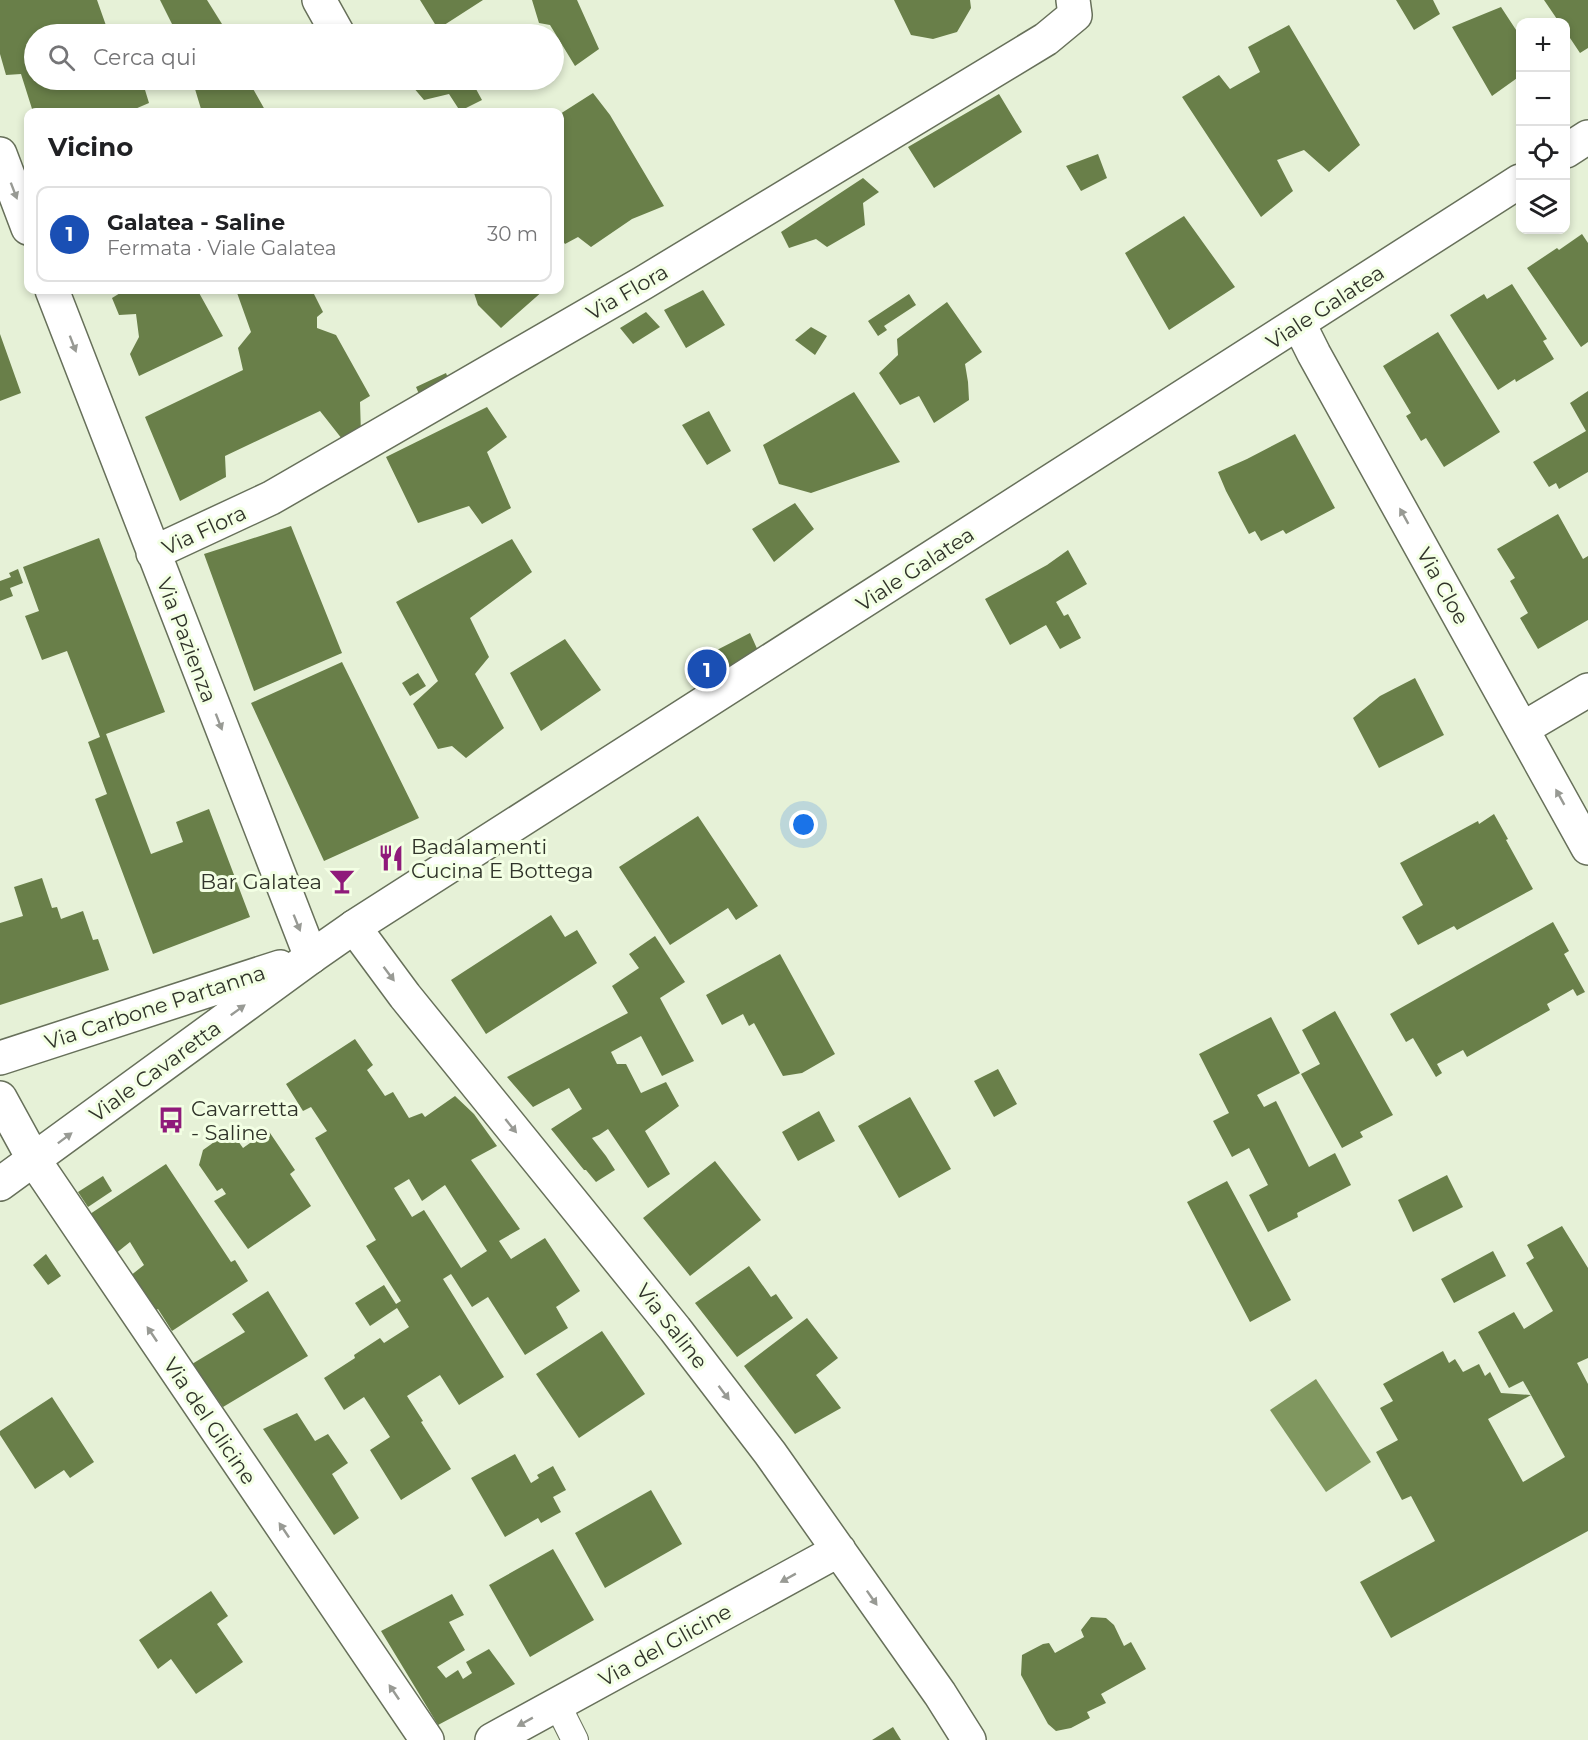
<!DOCTYPE html>
<html lang="it">
<meta charset="utf-8">
<style>
body{margin:0;font-family:Montserrat,sans-serif;background:#f6f6f6;color:#202124}
.controls{position:absolute;right:18px;top:18px;display:grid;overflow:hidden;border-radius:12px;box-shadow:0 3px 9px #0003}
.controls button{width:54px;height:54px;display:grid;place-items:center;padding:0;border:0;border-bottom:2px solid #e0e0e0;background:#fff;color:#202124;font:30px sans-serif}
.you{position:absolute;left:804px;top:825px;width:21px;height:21px;margin:-15px;border:4px solid #fff;border-radius:50%;background:#1a73e8;box-shadow:0 0 0 9px #1a73e833}
.badge{display:grid;place-items:center;width:39px;height:39px;border-radius:50%;background:#8f1a7a;color:#fff;font-size:20px;font-weight:700}
.pin{position:absolute;translate:-50% -50%;border:3px solid #fff;box-shadow:0 2px 6px #0006}
.list{margin:0;padding:0;list-style:none}
h2{display:flex;justify-content:space-between;align-items:center;height:78px;margin:0;padding:0 24px;font-size:26px}
h2 small{font-size:20px;font-weight:400;color:#757577}
.list li{display:grid;grid-template-columns:39px 1fr auto;gap:18px;align-items:center;box-sizing:border-box;height:96px;margin:0 12px 12px;padding:0 12px;border:2px solid #e0e0e0;border-radius:12px}
.list b{display:block;font-size:22px;white-space:nowrap}
.list p{margin:0;font-size:20px;white-space:nowrap;color:#757577}
.list em{font-size:20px;font-style:normal;color:#757577}
.icon{flex:none;width:33px;height:33px;fill:none;stroke:currentColor;stroke-width:2;stroke-linecap:round;stroke-linejoin:round}
.map{position:relative;flex:none;width:1588px;height:1740px;overflow:hidden}
.search{position:absolute;background:#fff;box-shadow:0 3px 9px #0003;left:24px;top:24px;width:540px;height:66px;display:flex;align-items:center;gap:15px;box-sizing:border-box;padding:0 21px;border-radius:33px;color:#757577;font-size:22px}
.panel{position:absolute;background:#fff;box-shadow:0 3px 9px #0003;left:24px;top:108px;width:540px;height:186px;border-radius:12px}
.map>svg:first-child{display:block}
.water{fill:#80975f}
.building{fill:#697f49;fill-rule:evenodd}
.lines{fill:none;stroke-linecap:round;stroke-linejoin:round}
.service-casing{stroke:#67705a;stroke-width:28}
.minor-casing{stroke:#67705a;stroke-width:36}
.secondary-casing{stroke:#67705a;stroke-width:36}
.service{stroke:#fff;stroke-width:26}
.minor{stroke:#fff;stroke-width:33}
.secondary{stroke:#fff;stroke-width:33}
.oneway{fill:#989a94}
.labels{text-anchor:middle;dominant-baseline:central;stroke-width:6;stroke-linejoin:round;paint-order:stroke}
.street-label{font-size:21px;fill:#30342a;stroke:#f3ffe4}
.poi-label{font-size:21px;fill:#30342a;stroke:#f3ffe4;text-anchor:start}
</style>
<div class="map">
<svg width="1588" height="1740" viewBox="0 0 1588 1740">
<rect width="100%" height="100%" fill="#e6f1d7"/>
<path class="water" d="M 1316,1379 L 1371,1462 L 1326,1492 L 1270,1410 Z"/>
<path class="building" d="M 0,0 L 97,0 L 109,34 L 34,34 L 34,80 L 142,80 L 149,103 L 128,112 L 33,112 L 21,74 L 6,75 L 0,54 Z
M 160,0 L 207,0 L 227,32 L 226,34 L 177,34 Z
M 420,0 L 483,0 L 438,29 Z
M 532,0 L 577,0 L 599,49 L 575,66 L 550,25 L 539,23 Z
M 894,0 L 970,0 L 971,8 L 957,32 L 933,39 L 911,35 Z
M 1396,0 L 1433,0 L 1440,14 L 1414,30 Z
M 1544,0 L 1588,0 L 1588,48 L 1580,53 L 1566,32 L 1566,22 L 1559,22 Z
M 1501,7 L 1520,36 L 1520,76 L 1492,96 L 1452,27 Z
M 1289,25 L 1360,145 L 1329,172 L 1304,150 L 1277,160 L 1293,191 L 1261,217 L 1182,97 L 1219,75 L 1230,89 L 1260,72 L 1248,47 Z
M 175,80 L 248,80 L 265,110 L 269,112 L 196,112 L 201,109 L 195,89 Z
M 407,80 L 471,80 L 482,100 L 460,111 L 449,94 L 424,100 Z
M 593,93 L 610,115 L 664,206 L 632,219 L 591,247 L 578,237 L 565,244 L 560,237 L 560,114 Z
M 999,94 L 1022,132 L 934,188 L 908,147 Z
M 1098,154 L 1107,178 L 1081,191 L 1066,166 Z
M 863,178 L 879,192 L 863,203 L 865,225 L 827,247 L 816,239 L 789,248 L 781,232 Z
M 1184,216 L 1235,287 L 1169,330 L 1125,253 Z
M 1582,234 L 1588,243 L 1588,342 L 1581,347 L 1527,268 L 1557,248 L 1559,250 Z
M 1512,284 L 1547,339 L 1543,341 L 1554,359 L 1516,382 L 1515,379 L 1498,390 L 1450,315 L 1484,294 L 1487,299 Z
M 125,290 L 199,290 L 198,291 L 223,336 L 139,376 L 130,354 L 139,337 L 136,314 L 119,315 L 112,298 Z
M 236,290 L 312,290 L 323,312 L 317,317 L 317,328 L 336,335 L 370,396 L 360,402 L 361,434 L 346,444 L 320,411 L 225,456 L 226,477 L 180,501 L 145,417 L 243,370 L 238,348 L 251,332 Z
M 473,290 L 544,290 L 501,328 L 478,305 Z
M 703,290 L 725,325 L 686,348 L 664,310 Z
M 909,294 L 916,305 L 884,326 L 887,330 L 878,336 L 868,321 Z
M 947,302 L 982,352 L 965,364 L 968,382 L 969,400 L 934,423 L 919,396 L 900,405 L 879,373 L 898,355 L 897,339 Z
M 646,312 L 660,327 L 633,344 L 620,328 Z
M 811,327 L 827,336 L 815,355 L 795,340 Z
M 1438,332 L 1500,432 L 1444,467 L 1426,438 L 1421,441 L 1406,416 L 1411,413 L 1383,366 Z
M 0,334 L 21,393 L 0,401 Z
M 446,373 L 453,391 L 425,408 L 416,387 Z
M 1588,391 L 1588,472 L 1559,489 L 1556,483 L 1549,487 L 1533,462 L 1586,431 L 1570,403 Z
M 854,392 L 900,462 L 811,493 L 779,484 L 763,445 Z
M 487,407 L 507,437 L 487,452 L 511,508 L 482,524 L 469,506 L 418,523 L 386,457 Z
M 709,411 L 731,451 L 707,465 L 682,425 Z
M 1295,434 L 1335,508 L 1286,534 L 1283,530 L 1261,541 L 1255,531 L 1249,534 L 1226,491 L 1218,472 L 1247,459 Z
M 795,503 L 814,529 L 774,562 L 752,529 Z
M 1558,514 L 1583,559 L 1588,556 L 1588,620 L 1538,649 L 1520,618 L 1528,613 L 1510,581 L 1515,578 L 1497,549 Z
M 291,526 L 342,653 L 254,691 L 204,554 Z
M 99,538 L 165,712 L 106,734 L 151,854 L 183,842 L 176,822 L 209,809 L 250,917 L 153,954 L 95,799 L 107,794 L 88,742 L 100,737 L 99,734 L 67,651 L 42,660 L 25,616 L 39,611 L 23,567 Z
M 512,539 L 532,572 L 470,618 L 489,657 L 475,674 L 504,728 L 466,758 L 452,746 L 438,749 L 413,704 L 438,681 L 396,602 Z
M 1068,550 L 1087,584 L 1056,602 L 1064,616 L 1068,614 L 1081,638 L 1060,649 L 1046,625 L 1010,645 L 985,599 L 1047,565 Z
M 18,569 L 23,583 L 10,588 L 13,596 L 0,601 L 0,581 L 11,577 L 9,573 Z
M 750,633 L 759,653 L 724,674 L 713,652 Z
M 565,639 L 601,690 L 541,731 L 510,673 Z
M 342,662 L 419,818 L 324,861 L 251,703 Z
M 418,673 L 426,686 L 410,696 L 402,683 Z
M 1415,678 L 1444,735 L 1379,768 L 1353,718 L 1380,696 Z
M 1494,814 L 1508,839 L 1506,840 L 1533,889 L 1457,930 L 1454,926 L 1418,945 L 1402,917 L 1423,905 L 1400,863 L 1478,821 L 1479,824 Z
M 698,816 L 758,906 L 736,920 L 728,908 L 670,945 L 619,867 Z
M 42,878 L 52,908 L 57,907 L 61,919 L 83,911 L 93,940 L 98,939 L 109,970 L 0,1005 L 0,923 L 23,916 L 14,887 Z
M 551,915 L 565,937 L 577,930 L 597,963 L 486,1034 L 451,980 Z
M 1553,922 L 1569,951 L 1564,954 L 1585,992 L 1577,996 L 1573,989 L 1547,1004 L 1550,1010 L 1467,1057 L 1463,1050 L 1437,1064 L 1442,1073 L 1436,1077 L 1413,1038 L 1406,1042 L 1390,1014 Z
M 655,936 L 685,982 L 660,998 L 694,1061 L 662,1076 L 641,1036 L 611,1052 L 617,1064 L 626,1064 L 641,1093 L 666,1082 L 679,1106 L 645,1131 L 670,1174 L 648,1188 L 608,1129 L 599,1135 L 592,1138 L 606,1156 L 615,1170 L 596,1182 L 586,1170 L 584,1170 L 551,1129 L 582,1109 L 569,1088 L 533,1107 L 507,1077 L 628,1013 L 612,986 L 639,968 L 629,954 Z
M 780,954 L 835,1054 L 802,1073 L 783,1076 L 754,1023 L 749,1026 L 743,1014 L 722,1025 L 706,995 Z
M 1335,1011 L 1393,1115 L 1360,1132 L 1363,1137 L 1342,1148 L 1301,1074 L 1320,1064 L 1302,1030 Z
M 1271,1017 L 1300,1073 L 1257,1095 L 1264,1107 L 1276,1101 L 1309,1167 L 1335,1153 L 1351,1185 L 1297,1213 L 1298,1217 L 1268,1232 L 1249,1195 L 1268,1185 L 1249,1148 L 1232,1157 L 1213,1121 L 1229,1113 L 1199,1054 Z
M 355,1039 L 373,1065 L 367,1070 L 385,1096 L 393,1092 L 409,1118 L 422,1113 L 425,1117 L 455,1096 L 474,1114 L 497,1146 L 471,1160 L 520,1229 L 499,1241 L 511,1259 L 545,1238 L 580,1291 L 556,1307 L 568,1328 L 525,1355 L 488,1297 L 472,1307 L 451,1274 L 443,1279 L 504,1377 L 459,1405 L 440,1375 L 407,1396 L 423,1421 L 421,1422 L 451,1469 L 401,1500 L 370,1450 L 390,1437 L 364,1397 L 344,1410 L 324,1378 L 355,1358 L 354,1355 L 380,1338 L 384,1343 L 409,1327 L 397,1308 L 370,1326 L 355,1303 L 384,1285 L 396,1304 L 401,1301 L 366,1246 L 376,1240 L 315,1138 L 327,1131 L 311,1107 L 303,1111 L 286,1084 ZM 409,1179 L 422,1201 L 445,1185 L 487,1251 L 461,1268 L 424,1210 L 412,1217 L 394,1188 Z
M 998,1069 L 1017,1104 L 994,1117 L 974,1081 Z
M 910,1097 L 951,1169 L 899,1198 L 858,1126 Z
M 819,1111 L 835,1141 L 798,1161 L 782,1132 Z
M 268,1130 L 295,1170 L 290,1174 L 311,1206 L 248,1249 L 214,1201 L 226,1194 L 222,1188 L 217,1191 L 199,1165 L 203,1150 L 224,1135 L 238,1141 L 243,1148 Z
M 715,1161 L 761,1220 L 690,1276 L 643,1218 Z
M 166,1164 L 231,1262 L 235,1260 L 248,1281 L 172,1331 L 158,1309 L 153,1312 L 130,1276 L 144,1265 L 130,1242 L 115,1254 L 90,1214 Z
M 1447,1175 L 1463,1207 L 1413,1232 L 1398,1200 Z
M 103,1176 L 112,1191 L 88,1207 L 78,1192 Z
M 1227,1181 L 1291,1300 L 1250,1322 L 1187,1202 Z
M 1562,1226 L 1588,1268 L 1588,1358 L 1577,1363 L 1588,1384 L 1588,1531 L 1391,1638 L 1360,1582 L 1435,1541 L 1411,1496 L 1402,1500 L 1376,1452 L 1398,1440 L 1380,1408 L 1393,1401 L 1383,1384 L 1443,1351 L 1449,1363 L 1455,1359 L 1463,1372 L 1479,1364 L 1485,1376 L 1490,1372 L 1501,1393 L 1531,1395 L 1523,1381 L 1509,1388 L 1478,1332 L 1514,1312 L 1524,1329 L 1553,1311 L 1526,1263 L 1534,1258 L 1527,1245 ZM 1531,1395 L 1565,1457 L 1523,1482 L 1488,1419 Z
M 1493,1251 L 1506,1276 L 1454,1303 L 1441,1279 Z
M 46,1254 L 61,1276 L 48,1285 L 33,1265 Z
M 749,1266 L 771,1297 L 776,1294 L 793,1318 L 737,1357 L 695,1303 Z
M 268,1291 L 308,1356 L 223,1407 L 192,1364 L 245,1332 L 232,1314 Z
M 807,1318 L 838,1358 L 816,1375 L 841,1408 L 795,1434 L 744,1366 Z
M 602,1331 L 645,1394 L 579,1438 L 536,1374 Z
M 52,1397 L 94,1462 L 70,1478 L 64,1470 L 35,1489 L 0,1435 L 0,1431 Z
M 297,1413 L 315,1441 L 328,1434 L 348,1463 L 332,1474 L 359,1518 L 334,1535 L 263,1429 Z
M 515,1454 L 531,1483 L 539,1478 L 537,1475 L 553,1466 L 566,1490 L 553,1497 L 561,1512 L 541,1523 L 538,1518 L 505,1537 L 471,1478 Z
M 651,1490 L 682,1544 L 605,1588 L 575,1533 Z
M 553,1549 L 594,1620 L 530,1657 L 489,1585 Z
M 211,1591 L 228,1616 L 217,1624 L 243,1662 L 196,1694 L 171,1659 L 158,1669 L 139,1640 Z
M 452,1594 L 464,1615 L 449,1622 L 465,1650 L 437,1667 L 446,1678 L 458,1670 L 463,1679 L 472,1673 L 466,1662 L 489,1649 L 515,1684 L 438,1725 L 381,1631 Z
M 1091,1617 L 1106,1618 L 1114,1625 L 1124,1646 L 1131,1642 L 1146,1669 L 1101,1694 L 1106,1703 L 1087,1712 L 1090,1718 L 1071,1728 L 1056,1731 L 1048,1724 L 1021,1675 L 1022,1655 L 1043,1644 L 1049,1643 L 1055,1653 L 1084,1637 L 1081,1630 Z
M 893,1727 L 901,1740 L 872,1740 Z"/>
<g class="lines">
<g class="service-casing">
<path id="service" d="M 557,1704 L 575,1740"/>
</g>
<g class="minor-casing">
<path id="minor" d="M 319,0 L 338,34
M 0,154 L 28,228
M 52,290 L 311,957
M 1299,324 L 1314,354 L 1588,848
M 153,553 L 271,498 L 643,283 L 1046,39 L 1075,15 L 1073,0
M 1522,729 L 1588,690
M 354,927 L 405,996 L 675,1329 L 770,1453 L 940,1694 L 969,1740
M 0,1098 L 34,1160 L 427,1740
M 492,1740 L 839,1550"/>
</g>
<g class="secondary-casing">
<path id="secondary" d="M 1566,151 L 1588,137
M 0,1058 L 280,967
M 0,1184 L 311,957 L 354,927 L 1520,181"/>
</g>
<use href="#service" class="service"/>
<use href="#minor" class="minor"/>
<use href="#secondary" class="secondary"/>
</g>
<defs><path id="oneway-solid" d="M-6-.8H1V-3.2L6.5 0L1 3.2V.8H-6Z" transform="scale(1.5)"/></defs>
<g class="oneway">
<use href="#oneway-solid" transform="translate(14 191) rotate(69)"/>
<use href="#oneway-solid" transform="translate(73 344) rotate(69)"/>
<use href="#oneway-solid" transform="translate(1404 516) rotate(-119)"/>
<use href="#oneway-solid" transform="translate(219 722) rotate(69)"/>
<use href="#oneway-solid" transform="translate(1560 797) rotate(-119)"/>
<use href="#oneway-solid" transform="translate(297 923) rotate(68)"/>
<use href="#oneway-solid" transform="translate(389 974) rotate(53)"/>
<use href="#oneway-solid" transform="translate(238 1010) rotate(-36)"/>
<use href="#oneway-solid" transform="translate(511 1126) rotate(51)"/>
<use href="#oneway-solid" transform="translate(65 1138) rotate(-37)"/>
<use href="#oneway-solid" transform="translate(152 1334) rotate(-124)"/>
<use href="#oneway-solid" transform="translate(724 1393) rotate(53)"/>
<use href="#oneway-solid" transform="translate(284 1530) rotate(-124)"/>
<use href="#oneway-solid" transform="translate(788 1578) rotate(151)"/>
<use href="#oneway-solid" transform="translate(872 1598) rotate(55)"/>
<use href="#oneway-solid" transform="translate(394 1692) rotate(-124)"/>
<use href="#oneway-solid" transform="translate(525 1722) rotate(151)"/>
</g>
<defs>
<g id="restaurant-bare" transform="scale(2.07)"><path d="M-5-6h1v4h1v-4h1v4h1v-4h1v5L-1.5 .5V6h-2V.5L-5-1ZM5-6V6H3V1.5H1.5Q1.5-4 5-6Z" fill="#8f1a7a" stroke="#f3ffe4" stroke-width="2.5" paint-order="stroke"/></g>
<g id="bar-bare" transform="scale(2.07)"><path d="M-6-5H6L.8 .8V4.5H3.5V6h-7V4.5H-.8V.8Z" fill="#8f1a7a" stroke="#f3ffe4" stroke-width="2.5" paint-order="stroke"/></g>
<g id="bus-bare" transform="scale(2.07)"><path d="M-5-6H5V4H4V6H2V4H-2V6H-4V4H-5ZM-3.5-4V0h7V-4ZM-3.5 1.2v1.5H-2V1.2ZM2 1.2v1.5H3.5V1.2Z" fill="#8f1a7a" stroke="#f3ffe4" stroke-width="2.5" paint-order="stroke"/></g>
</defs>
<g fill-rule="evenodd">
<use href="#restaurant-bare" x="391" y="858"/>
<use href="#bar-bare" x="342" y="881"/>
<use href="#bus-bare" x="171" y="1120"/>
</g>
<g class="labels">
<g class="street-label">
<text transform="translate(627 292) rotate(-30)">Via Flora</text>
<text transform="translate(1325 307) rotate(-33)">Viale Galatea</text>
<text transform="translate(204 530) rotate(-25)">Via Flora</text>
<text transform="translate(915 569) rotate(-33)">Viale Galatea</text>
<text transform="translate(1443 586) rotate(61)">Via Cloe</text>
<text transform="translate(187 640) rotate(69)">Via Pazienza</text>
<text transform="translate(155 1007) rotate(-18)">Via Carbone Partanna</text>
<text transform="translate(155 1071) rotate(-36)">Viale Cavaretta</text>
<text transform="translate(672 1326) rotate(52)">Via Saline</text>
<text transform="translate(210 1421) rotate(56)">Via del Glicine</text>
<text transform="translate(665 1645) rotate(-29)">Via del Glicine</text>
</g>
<g class="poi-label">
<text x="411" y="846">Badalamenti<tspan x="411" dy="24">Cucina E Bottega</tspan></text>
<text x="322" y="881" text-anchor="end">Bar Galatea</text>
<text x="191" y="1108">Cavarretta<tspan x="191" dy="24">- Saline</tspan></text>
</g>
</g>
</svg>
<div class="controls">
<button>+</button>
<button>−</button>
<button><svg class="icon" aria-label="locate" viewBox="0 0 24 24"><circle cx="12" cy="12" r="6"/><path d="M12 2v4M12 18v4M2 12h4M18 12h4"/></svg></button>
<button><svg class="icon" aria-label="layers" viewBox="0 0 24 24"><path d="M12 4l9 5-9 5-9-5zM3 14l9 5 9-5"/></svg></button>
</div>
<div class="you"></div>
<div class="pin badge" style="left:707px;top:669px;background:#1a4fb4">1</div>
<div class="search"><svg class="icon" aria-label="search" viewBox="0 0 24 24"><circle cx="10" cy="10" r="6"/><path d="M15 15l6 6"/></svg>Cerca qui</div>
<section class="panel">
<h2>Vicino<small></small></h2>
<ul class="list">
<li><span class="badge" style="background:#1a4fb4">1</span><div><b>Galatea - Saline</b><p>Fermata · Viale Galatea</p></div><em>30 m</em></li>
</ul>
</section>
</div>
